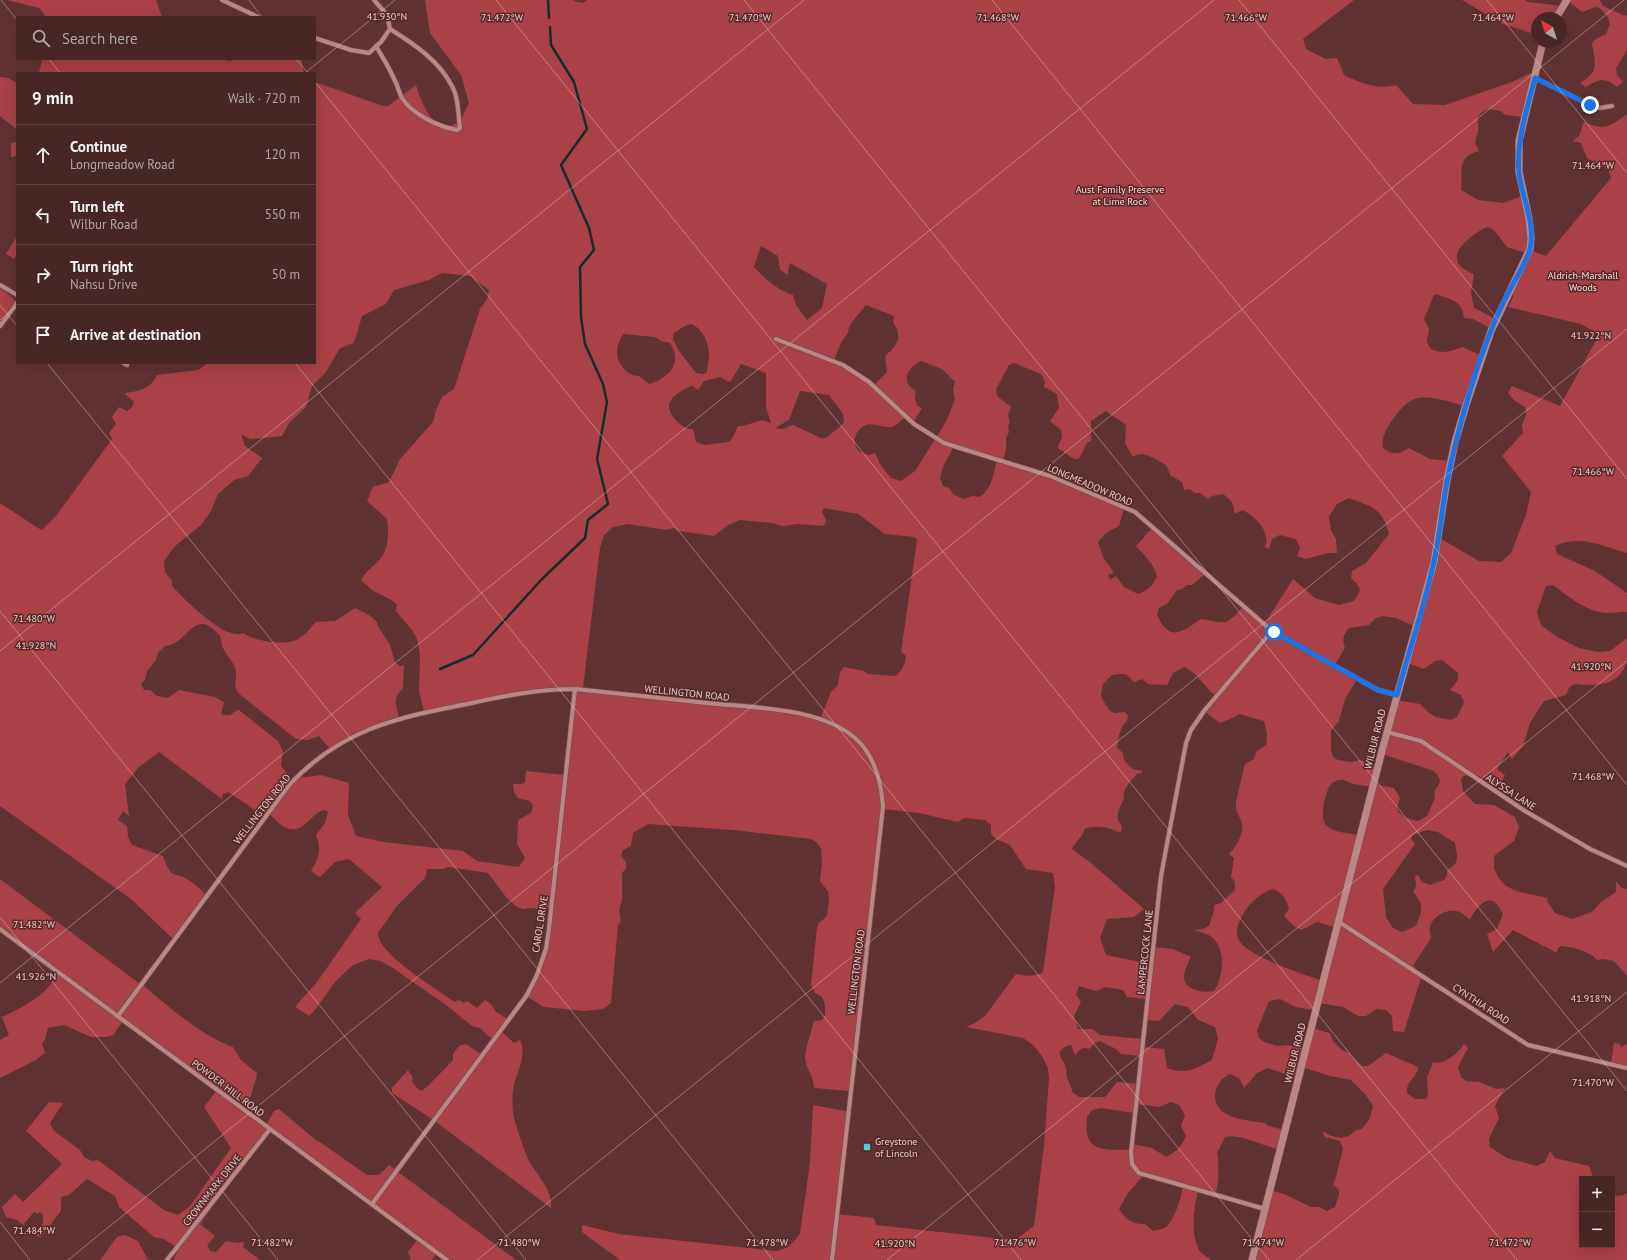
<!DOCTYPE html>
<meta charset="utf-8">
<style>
body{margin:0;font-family:"PT Sans",sans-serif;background:#502e2e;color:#f1f3f6}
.controls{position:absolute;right:12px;bottom:12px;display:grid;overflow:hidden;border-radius:0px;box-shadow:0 4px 16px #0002}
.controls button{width:36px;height:36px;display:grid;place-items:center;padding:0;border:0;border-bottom:1px solid #614343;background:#492626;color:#f1f3f6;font:20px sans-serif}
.compass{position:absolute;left:1531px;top:12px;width:36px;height:36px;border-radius:50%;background:#492626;box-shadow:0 4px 16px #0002;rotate:321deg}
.stop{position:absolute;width:12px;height:12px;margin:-9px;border:3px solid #1a73e8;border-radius:50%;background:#fff}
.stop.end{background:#1a73e8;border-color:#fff;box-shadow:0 1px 4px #0008}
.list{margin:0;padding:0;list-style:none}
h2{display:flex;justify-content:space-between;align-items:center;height:52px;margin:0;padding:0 16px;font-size:17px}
h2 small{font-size:13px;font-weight:400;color:#b1a5a7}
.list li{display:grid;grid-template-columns:26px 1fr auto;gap:12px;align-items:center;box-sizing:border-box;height:60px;padding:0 16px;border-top:1px solid #614343}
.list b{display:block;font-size:15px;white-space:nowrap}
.list p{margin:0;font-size:13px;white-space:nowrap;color:#b1a5a7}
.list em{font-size:13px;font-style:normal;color:#b1a5a7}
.icon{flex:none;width:22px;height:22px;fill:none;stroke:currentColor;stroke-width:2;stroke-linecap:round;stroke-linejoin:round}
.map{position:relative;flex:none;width:1627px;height:1260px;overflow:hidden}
.search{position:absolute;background:#492626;box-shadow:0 4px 16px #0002;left:16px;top:16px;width:300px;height:44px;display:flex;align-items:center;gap:10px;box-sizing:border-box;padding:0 14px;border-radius:0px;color:#b1a5a7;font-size:15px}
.panel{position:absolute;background:#492626;box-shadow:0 4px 16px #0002;left:16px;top:72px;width:300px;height:292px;border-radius:0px}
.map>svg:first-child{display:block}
.green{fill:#a94146;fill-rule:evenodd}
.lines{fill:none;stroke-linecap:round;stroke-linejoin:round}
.stream{stroke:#152d2e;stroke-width:2.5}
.minor-casing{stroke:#785152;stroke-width:5.5}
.tertiary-casing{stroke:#785152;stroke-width:8}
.minor{stroke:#bc8685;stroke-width:4}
.tertiary{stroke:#bc8685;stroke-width:7}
.route{stroke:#1a73e8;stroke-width:5}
.ticks{fill:none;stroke:#e8cac9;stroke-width:1;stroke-opacity:0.45}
.poi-dot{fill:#51ccd3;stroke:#552829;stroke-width:1.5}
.labels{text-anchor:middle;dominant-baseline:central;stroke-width:3;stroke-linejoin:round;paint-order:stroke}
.park-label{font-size:10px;fill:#fadad9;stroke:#552829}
.street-label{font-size:10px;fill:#e8cac9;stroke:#552829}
.poi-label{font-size:10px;fill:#e8cac9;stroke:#552829;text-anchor:start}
.ticks-label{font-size:10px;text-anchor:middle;fill:#e8cac9;stroke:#552829;stroke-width:3;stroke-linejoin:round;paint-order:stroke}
</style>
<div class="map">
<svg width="1627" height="1260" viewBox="0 0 1627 1260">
<rect width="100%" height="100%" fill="#613233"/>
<path class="green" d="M 7,0 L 156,0 L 162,17 L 46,17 L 39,8 Z
M 425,0 L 572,0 L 577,2 L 583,3 L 587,0 L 1354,0 L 1303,39 L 1306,49 L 1326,59 L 1337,58 L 1344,75 C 1361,83 1377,90 1396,85 L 1413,104 L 1445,105 L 1512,82 L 1535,71 L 1523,117 L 1505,115 L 1501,111 L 1488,109 L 1481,113 L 1478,117 L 1478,131 L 1475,142 L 1479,151 C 1456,157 1463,171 1461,190 L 1478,200 L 1503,203 L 1523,196 L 1529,250 L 1546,256 L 1611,178 L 1608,169 L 1587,158 L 1581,143 L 1573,141 L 1579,136 L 1584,122 C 1605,131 1609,127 1627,114 L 1627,553 C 1604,546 1578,534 1555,546 L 1557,554 L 1595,571 L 1627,593 L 1627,612 C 1620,611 1615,613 1608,613 C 1586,612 1569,597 1553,585 L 1546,586 L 1537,612 L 1541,625 L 1557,637 L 1579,648 L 1598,652 L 1610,651 L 1627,638 C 1627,645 1627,654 1627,661 C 1619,687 1597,686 1574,684 L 1569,688 L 1566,695 L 1544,701 L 1530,723 L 1523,746 L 1512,759 L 1508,752 L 1497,769 L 1505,775 L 1500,785 L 1474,774 L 1463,776 L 1461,779 L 1463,791 L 1475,804 L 1494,805 L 1515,817 L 1519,827 L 1514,841 L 1495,855 L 1494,859 L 1494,868 L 1498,877 L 1506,886 L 1516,891 L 1548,898 L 1547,901 L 1555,913 L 1572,919 L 1592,912 L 1601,902 L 1616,892 L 1616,881 L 1622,888 L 1627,889 L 1627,976 L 1614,961 L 1603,959 L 1597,960 C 1590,951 1572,947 1561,946 L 1558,948 L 1557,953 L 1513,930 L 1493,952 L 1487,934 L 1497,929 L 1503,914 C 1501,911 1499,906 1496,903 C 1485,894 1474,912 1470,919 C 1465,916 1462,912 1456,911 C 1446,909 1431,917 1430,928 C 1429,931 1431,935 1431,938 L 1413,966 L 1422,975 L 1404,1032 L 1393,1031 L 1392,1016 L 1386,1010 L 1377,1009 L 1366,1016 L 1358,1016 L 1343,1007 L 1319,1003 L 1313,1010 L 1296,1007 L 1280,999 L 1269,1001 L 1257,1030 L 1259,1038 L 1264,1042 L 1277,1046 L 1287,1045 L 1306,1049 L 1312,1028 L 1330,1033 L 1333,1041 L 1342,1050 L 1349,1053 L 1362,1066 L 1368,1066 L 1386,1053 L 1416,1066 L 1418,1068 C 1416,1080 1406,1080 1407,1093 L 1415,1099 L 1425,1099 L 1428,1096 L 1427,1077 L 1432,1065 L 1432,1063 C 1435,1062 1438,1063 1441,1062 C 1450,1060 1460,1051 1464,1044 L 1468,1048 L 1458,1067 L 1461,1077 L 1466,1081 L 1480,1082 L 1496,1089 L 1505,1088 L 1495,1106 L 1499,1118 L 1489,1139 L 1490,1147 L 1507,1158 L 1537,1166 L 1545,1162 L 1550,1151 L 1555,1158 L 1559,1159 L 1589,1166 L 1594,1179 L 1582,1179 L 1582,1245 L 1612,1245 L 1612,1193 L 1617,1196 L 1624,1195 L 1627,1193 L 1627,1260 L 1252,1260 L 1270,1190 L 1284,1194 L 1311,1207 L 1319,1207 L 1327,1211 L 1335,1207 L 1339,1195 L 1339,1190 L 1333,1184 L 1335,1180 L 1343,1149 L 1340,1141 L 1325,1137 L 1322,1131 C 1331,1136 1341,1141 1350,1135 C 1355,1131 1356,1130 1362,1129 L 1370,1118 L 1373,1106 L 1365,1094 L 1351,1080 L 1330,1076 L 1302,1067 L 1298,1078 L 1268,1068 L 1257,1073 L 1244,1088 L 1239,1078 L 1230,1074 C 1221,1079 1221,1080 1216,1089 C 1215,1093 1215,1095 1215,1098 C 1218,1120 1248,1120 1265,1123 L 1269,1126 L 1284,1130 L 1279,1150 C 1264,1146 1239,1133 1225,1137 L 1217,1153 C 1220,1162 1217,1162 1218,1169 C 1219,1178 1218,1183 1216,1192 L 1214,1194 L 1198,1190 C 1194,1209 1190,1232 1199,1250 C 1201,1254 1208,1257 1211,1260 L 620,1260 L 582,1232 L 582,1225 L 619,1234 L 776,1251 C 787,1249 794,1243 800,1233 L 810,1163 L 813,1105 L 846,1111 L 848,1112 L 837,1214 L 874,1218 L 876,1225 L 1004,1239 L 1018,1238 L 1034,1226 L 1044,1145 L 1049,1079 L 1048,1068 L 1042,1056 L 1033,1045 L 1023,1038 L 966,1027 L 975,1023 L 985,1016 L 1016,974 C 1026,976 1034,977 1043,972 L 1055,886 L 1053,873 L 1026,869 L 1010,845 L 996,839 L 991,834 L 991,825 L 985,820 L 964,818 L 958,822 L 919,813 L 883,809 L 849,1091 L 814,1088 C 814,1076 806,1070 805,1058 C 805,1049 811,1034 813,1024 L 815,1021 L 822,1020 L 825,1015 C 825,1005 826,996 815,993 L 811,985 L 817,928 L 819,923 L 827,916 L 829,900 L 828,891 L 820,881 L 822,863 L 821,848 L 816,842 L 811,839 L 733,830 L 648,824 L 633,833 L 631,846 L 623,850 L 621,856 L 626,862 L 626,868 L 622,873 L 622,899 L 619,911 L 621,922 L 618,925 L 611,1003 L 603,1009 L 585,1011 L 544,1007 L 526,996 L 538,972 L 545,949 L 550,910 L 531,908 L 523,909 L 517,907 L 506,897 L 488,873 L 448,867 L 443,869 L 427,869 L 425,878 L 397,906 L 378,933 C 377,953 434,987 450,999 L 455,1002 L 459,1000 L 464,1003 L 467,1001 L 477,1008 L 485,1000 L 491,1004 L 496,1012 L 508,1019 L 501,1031 L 514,1043 L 520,1040 C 528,1057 515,1074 513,1091 C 512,1099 512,1113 515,1121 C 518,1133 523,1147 528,1159 C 535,1173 554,1191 551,1208 L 432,1119 L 392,1093 L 392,1088 L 408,1070 L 413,1078 L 412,1082 L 417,1088 L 421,1091 L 427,1087 L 453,1060 L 453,1054 L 459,1046 L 466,1044 L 482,1055 L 493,1040 L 480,1028 L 472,1026 L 446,1005 L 390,966 L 380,961 L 369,959 L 353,965 L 335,982 L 315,1010 L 309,1016 L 295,1007 L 317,982 L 361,919 L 355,913 L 382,887 L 349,859 L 335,862 L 320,877 L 311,871 C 319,857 322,851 316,835 L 325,823 L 328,812 L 324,810 C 311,813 303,835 287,828 C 280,826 273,817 268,812 L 262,817 L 248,805 L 228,792 L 223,794 L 222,799 L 159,752 L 139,767 L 125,784 L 129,816 L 123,811 L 118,820 L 127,826 L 128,837 L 132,845 L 163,856 C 172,882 174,870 190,881 C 196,885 201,890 205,894 L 173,939 L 131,899 L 0,806 L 0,503 L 38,528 L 42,530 L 56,516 L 112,439 L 109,433 L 116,424 L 112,417 L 119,407 L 127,411 L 132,407 L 134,402 L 125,394 L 126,393 C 140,391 150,389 157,375 L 198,370 L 208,363 L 315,363 L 315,82 L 383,106 L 388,106 L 416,85 C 422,103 427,119 445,128 L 460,122 L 469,103 L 461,75 L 430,33 ZM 1488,227 L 1494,230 L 1507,247 L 1527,253 L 1508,292 L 1514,295 L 1508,307 L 1581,324 L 1599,335 L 1560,406 L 1512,386 L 1508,393 L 1515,401 L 1525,407 L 1526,415 L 1522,425 L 1523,433 L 1502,456 L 1531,492 L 1526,515 L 1511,553 L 1501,562 L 1479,561 L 1438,537 L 1450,461 L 1430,459 L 1409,448 C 1399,455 1392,455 1383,448 C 1383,445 1382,442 1383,439 C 1386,426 1404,400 1418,398 C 1433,396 1450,402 1464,406 L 1480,355 L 1462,347 C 1452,352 1430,357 1427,341 C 1427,337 1429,332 1429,329 L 1424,319 L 1434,295 L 1436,294 C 1451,300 1462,300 1464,318 L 1473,319 L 1490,328 L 1494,318 L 1474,308 L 1471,293 L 1474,274 C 1450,265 1453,251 1471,237 C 1477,233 1481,229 1488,227 ZM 761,246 L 778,256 L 780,270 L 788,275 L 788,270 L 790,263 L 827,284 L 822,308 L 807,320 L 796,305 L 793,295 C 778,290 765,279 754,267 ZM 442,273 L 470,276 L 489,290 L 487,299 L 480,309 L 454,389 L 442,397 L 436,410 L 433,422 L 400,459 L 389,482 L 373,487 L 367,501 L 387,519 C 389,532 389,549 380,559 C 374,567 366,570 361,580 L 372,590 L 393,601 L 397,604 L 396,611 L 412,630 L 417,639 L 420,654 L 419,691 L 424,712 L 549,688 L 574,689 L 565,775 L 526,771 L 525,782 L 522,784 L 513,784 L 514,792 L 518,798 L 530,801 L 533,806 L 531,813 L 518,820 L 517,844 L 525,858 L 519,867 L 477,861 L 463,851 L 384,842 L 356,836 L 348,815 L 349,783 L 321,775 L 292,779 L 281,766 L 283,751 L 278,741 L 239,710 L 237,710 L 230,715 L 224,715 L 221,714 L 224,702 L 215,697 L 179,690 L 168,698 L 157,696 L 150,690 L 144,690 L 141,684 L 145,680 L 147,671 L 156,660 L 158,653 L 165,646 C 184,646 191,616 209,626 C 212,628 218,633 220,636 C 222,640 221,645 223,648 C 227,657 235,662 236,672 C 237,681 233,684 238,693 L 296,739 L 308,740 L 319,736 L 329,748 L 357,733 L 399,719 C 397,705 391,700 403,688 L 404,665 L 399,666 L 395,662 L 390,645 L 378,626 L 377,622 L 369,615 L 355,608 L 335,621 L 316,622 C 311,627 306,634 300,638 C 288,647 254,641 243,633 C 226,642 183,598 172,586 L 172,581 L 165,572 L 164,561 L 174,547 L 201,525 L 211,511 L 218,494 L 234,480 L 248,476 L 262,458 L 245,446 L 241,434 L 250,439 L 282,436 L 289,423 L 306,407 L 312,386 L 325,373 L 340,348 L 354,343 L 362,316 L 386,304 L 394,290 L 429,280 ZM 866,305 L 894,316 L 893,322 C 903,337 898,345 885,356 L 887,372 L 873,386 L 834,360 L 842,341 L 848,333 C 848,324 861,312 866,305 ZM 691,324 C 704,329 710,346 709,359 C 708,363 707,367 707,372 L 703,374 L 696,373 L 679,351 L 673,339 L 674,333 L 683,327 ZM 623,334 L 655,337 L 661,341 L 670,343 C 679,356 676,368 664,377 C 659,380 655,383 649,384 L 639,376 C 627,376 617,364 617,352 C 617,346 620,340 623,334 ZM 921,361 L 942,369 L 955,382 L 953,389 L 955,399 L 946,422 L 915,471 L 901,481 L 891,478 L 880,464 L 875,453 L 869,455 C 866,454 860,453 858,450 C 851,442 856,430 864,426 C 872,421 883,429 892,427 C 896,426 901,420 905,418 L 913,423 L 922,408 L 917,406 L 915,398 L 916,391 C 899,382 908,367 921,361 ZM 1014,363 L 1041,374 L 1045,382 L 1044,387 L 1057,394 L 1059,408 L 1050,421 L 1061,430 L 1062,437 L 1058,446 L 1059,449 L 1074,459 L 1079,459 L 1087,443 L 1091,441 L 1091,421 L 1106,411 L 1126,425 L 1125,443 L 1133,457 C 1142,449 1157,460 1166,465 L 1171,476 L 1182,482 L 1184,490 L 1189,489 L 1195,493 L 1200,493 L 1208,499 L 1212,496 L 1223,494 C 1231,500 1235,503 1234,514 L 1243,510 C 1255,517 1271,531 1265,547 L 1269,549 L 1272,539 L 1280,535 L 1296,539 L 1300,548 L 1297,556 L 1306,559 L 1328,553 L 1337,553 L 1336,539 L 1331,530 L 1329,517 L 1337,504 L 1349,498 C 1373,507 1382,508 1389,534 L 1366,563 L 1352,571 L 1351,578 L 1358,585 L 1360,590 L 1354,601 L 1339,605 L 1315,598 L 1293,579 L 1265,623 L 1242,608 C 1225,627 1225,623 1201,619 C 1182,632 1170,643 1157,615 L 1159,608 L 1168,603 L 1177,590 L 1182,589 L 1187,585 L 1192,585 L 1204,575 L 1204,572 L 1176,545 L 1153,527 L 1136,546 C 1144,555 1154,564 1157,576 C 1154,585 1147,591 1138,594 L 1124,587 L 1116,576 L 1110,580 L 1108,575 L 1114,573 L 1103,557 L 1098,542 L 1106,533 L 1119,526 L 1124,508 L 1105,502 L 1076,486 L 1003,460 L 1006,449 L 1006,438 L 1009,432 L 1008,426 L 1010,422 L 1008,415 L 1011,407 L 997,396 L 996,389 L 1009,365 ZM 741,364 L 766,373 L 766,407 L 771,423 L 762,420 L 743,426 L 738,426 L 733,437 L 729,442 L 705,445 L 696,442 L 693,429 C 683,430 669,416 669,406 C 669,397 685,388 692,386 L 698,390 L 704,381 L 720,377 L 729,382 L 731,381 ZM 800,391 L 829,395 L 843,414 L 844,421 L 843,424 L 826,438 L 821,438 L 793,425 L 783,429 L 775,428 L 789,420 ZM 953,448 L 997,459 C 994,473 992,488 980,497 L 973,496 L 963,499 L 953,494 L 949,488 L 943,486 L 940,478 L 943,467 ZM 824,508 L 858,514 L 885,534 L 914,537 L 917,540 L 901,652 L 906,656 C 905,664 902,672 895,676 L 868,674 L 864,671 L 844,667 L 840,672 L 838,685 L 831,692 L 821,717 L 819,719 L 796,713 L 583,688 L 600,548 L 604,535 L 613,527 L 628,524 L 666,530 L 674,528 L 679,531 L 714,536 L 728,525 L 740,520 L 772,523 L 783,526 L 798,524 L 824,526 L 826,520 L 822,512 ZM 1383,616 L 1396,618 L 1416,627 L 1408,663 L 1424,669 L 1435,661 L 1442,660 L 1458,673 L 1458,680 L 1450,690 L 1461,695 L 1464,702 L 1457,717 L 1451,720 L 1436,717 L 1429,713 L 1420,704 L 1396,700 L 1382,754 L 1434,771 L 1439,777 L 1440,782 L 1434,792 L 1435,798 L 1427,816 L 1418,821 L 1406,818 L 1398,812 L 1397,807 L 1400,798 L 1394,788 L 1374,784 L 1377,765 L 1360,760 L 1351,762 L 1338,760 L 1333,757 L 1331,750 L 1331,731 L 1339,721 L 1345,699 L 1356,681 L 1333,668 L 1345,648 C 1342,639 1343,635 1349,628 L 1369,625 L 1376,618 ZM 1184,667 C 1197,672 1204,687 1216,696 L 1204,711 L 1220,723 C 1227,720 1232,719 1239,714 L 1264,721 L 1267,734 L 1266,745 L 1256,752 L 1254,759 L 1245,764 C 1242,777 1238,790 1236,803 C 1235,813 1240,816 1242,823 C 1244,833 1236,848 1229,854 L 1234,858 L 1231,877 L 1235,882 L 1235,890 L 1221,903 L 1214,905 L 1214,911 L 1209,926 L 1203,929 L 1194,930 C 1200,932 1210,934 1214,939 C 1226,952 1223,978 1214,991 C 1205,993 1185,991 1184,978 C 1184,971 1188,963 1191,957 L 1173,949 L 1153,947 L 1150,964 L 1106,955 L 1100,938 L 1107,919 L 1134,917 L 1144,909 L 1091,863 L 1072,849 C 1076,841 1082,837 1085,829 C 1095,824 1111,828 1121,833 L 1122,826 C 1113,818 1120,808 1124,798 C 1122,789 1132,780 1137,774 L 1142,773 L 1142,770 C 1133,772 1123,763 1123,753 L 1117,748 L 1119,735 L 1123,725 L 1127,721 L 1128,715 L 1125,712 L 1115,713 L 1110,711 L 1102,699 L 1101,694 L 1103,684 L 1112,675 L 1120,674 L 1126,674 L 1134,682 L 1142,679 L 1148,684 L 1167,685 L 1173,673 ZM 1339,780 L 1344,780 L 1353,784 L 1372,787 L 1358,835 C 1348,833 1334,833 1326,825 C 1319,818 1325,792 1331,784 C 1333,782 1336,781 1339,780 ZM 1427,830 L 1438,832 L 1455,843 C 1457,858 1461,862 1447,870 L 1447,875 L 1444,880 L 1430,885 L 1422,882 L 1418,875 L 1415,876 L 1416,886 L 1413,892 C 1425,905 1422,910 1416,926 L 1402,932 L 1393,928 L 1386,917 L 1383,889 L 1415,844 L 1411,839 L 1413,835 ZM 1274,889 C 1282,893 1287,900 1289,909 L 1284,916 L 1295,927 L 1302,930 L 1317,922 L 1337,928 L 1321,980 C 1305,975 1243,955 1238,938 C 1235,929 1239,921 1244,913 C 1249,903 1263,891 1274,889 ZM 1079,986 L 1096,991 L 1105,987 L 1119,989 L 1124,991 L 1127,997 L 1147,999 L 1146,1020 L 1159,1021 L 1175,1004 L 1188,1007 L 1198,1020 L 1215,1027 L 1218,1039 L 1212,1060 C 1195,1069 1186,1075 1167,1068 L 1164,1049 L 1143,1047 L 1142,1039 L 1100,1035 L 1092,1029 L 1078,1029 L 1074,1016 L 1081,1002 L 1076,995 ZM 1100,1041 L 1116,1049 L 1121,1054 L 1141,1056 L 1138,1084 L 1117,1082 L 1105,1097 L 1079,1097 L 1072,1092 C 1072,1086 1069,1083 1067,1078 C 1066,1075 1067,1071 1066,1068 C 1063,1058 1051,1050 1071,1045 L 1075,1055 C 1080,1050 1082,1046 1089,1049 L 1095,1043 ZM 1171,1102 L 1179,1105 L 1185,1115 L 1181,1126 L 1186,1136 C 1182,1146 1176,1152 1166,1157 L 1152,1148 L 1133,1144 L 1130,1150 C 1117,1149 1093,1153 1088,1137 C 1086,1131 1087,1123 1087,1117 L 1092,1110 L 1101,1108 L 1134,1113 L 1137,1104 L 1159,1107 ZM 1144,1175 L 1183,1186 C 1181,1197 1175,1220 1166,1227 C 1163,1229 1157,1230 1153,1231 L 1145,1224 C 1133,1225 1124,1218 1119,1209 L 1128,1193 Z
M 1462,0 L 1525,0 L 1528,2 L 1562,6 L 1555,18 L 1537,18 L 1537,35 L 1501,23 Z
M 1567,0 L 1600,0 L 1603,6 L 1625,16 L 1627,15 L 1627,50 L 1616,68 L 1617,75 L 1623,82 L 1617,87 C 1605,77 1598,79 1586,87 L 1580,83 C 1600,71 1595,64 1592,43 L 1596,39 L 1606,34 L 1610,24 L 1608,17 L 1600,8 L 1595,7 L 1582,12 Z
M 42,59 L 222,59 L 229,61 L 237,59 L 301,59 L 304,73 L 39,73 Z
M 0,77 L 8,78 L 17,83 L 17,130 L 0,116 Z
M 17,142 L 17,156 L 11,157 L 11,143 Z
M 17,236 L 17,254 L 14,259 L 6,254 Z
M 0,288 L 12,297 L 16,303 L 0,328 Z
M 0,879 L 140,984 L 142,984 C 167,1006 202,1036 233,1047 L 241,1060 L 257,1073 L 256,1080 L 255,1081 L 251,1096 L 243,1109 L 266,1125 L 274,1111 L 279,1109 L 317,1141 L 320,1142 L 367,1175 L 379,1175 L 389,1165 L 516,1260 L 447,1260 L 437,1253 L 432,1260 L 411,1260 L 408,1252 L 418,1239 L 269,1130 L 200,1224 L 215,1236 L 207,1245 L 210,1251 L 216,1252 L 226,1241 L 237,1243 L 244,1242 L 243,1247 L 260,1260 L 173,1260 L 179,1249 L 164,1239 L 154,1237 L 119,1207 L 115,1196 L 87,1179 L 69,1195 L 61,1197 L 61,1211 L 41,1237 L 36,1236 L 43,1223 L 43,1215 L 40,1212 L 37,1214 L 34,1212 L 23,1225 L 17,1220 L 6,1217 L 2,1207 L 15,1194 L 23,1202 L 62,1164 L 26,1131 L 49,1102 L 63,1103 L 50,1123 L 54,1131 L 80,1150 L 84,1157 L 92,1161 L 98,1160 L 164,1210 L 178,1215 L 190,1206 L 231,1148 L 204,1107 L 217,1090 L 123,1021 L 113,1035 L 107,1037 L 91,1037 L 64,1025 L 48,1028 L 45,1040 L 42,1043 L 45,1053 L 36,1060 L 0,1078 L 0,1040 L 9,1035 L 2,1017 C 24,1007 47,995 58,973 L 0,930 Z
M 1614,1043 L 1620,1044 L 1621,1047 L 1627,1044 L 1627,1067 L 1611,1063 Z
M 125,1235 L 138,1241 L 148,1260 L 100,1260 L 117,1237 Z"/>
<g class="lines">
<path class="stream" d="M 548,0 L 549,18
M 440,669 L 473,655 L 542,579 L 585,538 L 588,520 L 608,504 L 597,459 L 607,402 L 603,384 L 585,344 L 581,317 L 580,267 L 594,250 L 589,228 L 561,165 L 587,129 L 574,82 L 551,45 L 550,27"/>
<g class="minor-casing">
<path id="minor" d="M 222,0 L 258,17
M 315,38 L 351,50 L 369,53 L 381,42 L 390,29 L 387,15 L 374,0
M 376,46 C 383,58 390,69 395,81 C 398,86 399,93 402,98 C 412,114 439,127 457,130 L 460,128 C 458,115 459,99 453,88 C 440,61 414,44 390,29
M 1535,78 L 1590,105 L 1600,108 L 1612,106
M 0,285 L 17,295
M 0,326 L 17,303
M 776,339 L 843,365 L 869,382 L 914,424 L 944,443 L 1050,476 L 1135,512 L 1272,631 L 1378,690 L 1397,695
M 123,363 L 127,365
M 1387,732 L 1421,741 L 1525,811 L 1590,849 L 1627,866
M 1339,922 L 1528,1045 L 1627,1068
M 0,929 L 447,1260
M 118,1016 L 289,785 C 342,729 395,718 467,704 C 503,696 538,689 575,689 C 619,694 663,698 707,703 C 753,708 819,707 855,738 C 875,755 881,781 883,806 L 832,1260
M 372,1204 L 527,995 L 537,975 L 546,949 L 549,929 L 575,689
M 1265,1209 L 1139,1173 L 1132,1164 L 1131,1152 L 1161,876 L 1186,743 L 1191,730 L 1204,711 L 1272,631
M 167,1260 L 270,1129"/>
</g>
<g class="tertiary-casing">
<path id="tertiary" d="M 1556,18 L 1567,0
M 1252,1260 L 1383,747 L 1434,562 L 1447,480 L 1455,442 L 1466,405 L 1491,331 L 1530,249 L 1531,238 L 1529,219 L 1519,172 L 1519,141 L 1543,42"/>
</g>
<use href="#minor" class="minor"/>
<use href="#tertiary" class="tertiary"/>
</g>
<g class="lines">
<path class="route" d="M 1274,632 L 1378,690 L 1397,695 C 1409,650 1425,606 1434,561 C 1440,535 1442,508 1447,482 C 1453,451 1461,421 1470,391 C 1479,361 1490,330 1504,301 C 1511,286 1526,264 1530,249 C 1536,224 1522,198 1519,173 C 1516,140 1527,110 1535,78 L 1590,105"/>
</g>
<path class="ticks" d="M 1,0 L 17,20M 249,0 L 262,17M 496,0 L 1517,1260M 744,0 L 1627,1091M 992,0 L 1627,785M 1239,0 L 1627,479M 1487,0 L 1627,173M 49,59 L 60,73M 296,59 L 308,73M 305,73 L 395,0M 315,82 L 1269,1260M 0,305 L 17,326M 0,320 L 17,306M 47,363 L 773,1260M 295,363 L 1021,1260M 0,611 L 526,1260M 0,651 L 804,0M 0,917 L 278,1260M 0,983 L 1214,0M 0,1222 L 30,1260M 68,1260 L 1624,0M 477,1260 L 1627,329M 887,1260 L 1627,661M 1296,1260 L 1627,992"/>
<rect class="poi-dot" x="863" y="1143" width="8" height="8" rx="2"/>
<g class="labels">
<g class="park-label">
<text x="1120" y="189">Aust Family Preserve<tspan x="1120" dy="12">at Lime Rock</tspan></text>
<text x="1583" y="275">Aldrich-Marshall<tspan x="1583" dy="12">Woods</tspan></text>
</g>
<g class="street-label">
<text transform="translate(1090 485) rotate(23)">LONGMEADOW ROAD</text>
<text transform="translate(687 693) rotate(6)">WELLINGTON ROAD</text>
<text transform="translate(1375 739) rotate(-76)">WILBUR ROAD</text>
<text transform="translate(1511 792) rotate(33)">ALYSSA LANE</text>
<text transform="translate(262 809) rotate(-52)">WELLINGTON ROAD</text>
<text transform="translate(540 924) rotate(-81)">CAROL DRIVE</text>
<text transform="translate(1145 952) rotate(-84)">LAMPERCOCK LANE</text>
<text transform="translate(856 972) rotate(-83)">WELLINGTON ROAD</text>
<text transform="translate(1481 1004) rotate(33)">CYNTHIA ROAD</text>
<text transform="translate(1295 1053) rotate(-76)">WILBUR ROAD</text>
<text transform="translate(228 1088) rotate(37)">POWDER HILL ROAD</text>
<text transform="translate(212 1190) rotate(-52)">CROWNMARK DRIVE</text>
</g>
<g class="poi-label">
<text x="875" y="1141">Greystone<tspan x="875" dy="12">of Lincoln</tspan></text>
</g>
</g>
<g class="ticks-label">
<text x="387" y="20">41.930°N</text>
<text x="502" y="21">71.472°W</text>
<text x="750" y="21">71.470°W</text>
<text x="998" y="21">71.468°W</text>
<text x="1246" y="21">71.466°W</text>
<text x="1493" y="21">71.464°W</text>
<text x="1593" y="169">71.464°W</text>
<text x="1591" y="339">41.922°N</text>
<text x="1593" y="475">71.466°W</text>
<text x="34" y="622">71.480°W</text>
<text x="36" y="649">41.928°N</text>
<text x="1591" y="670">41.920°N</text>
<text x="1593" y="780">71.468°W</text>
<text x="34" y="928">71.482°W</text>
<text x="36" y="980">41.926°N</text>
<text x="1591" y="1002">41.918°N</text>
<text x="1593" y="1086">71.470°W</text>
<text x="34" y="1234">71.484°W</text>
<text x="272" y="1246">71.482°W</text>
<text x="519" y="1246">71.480°W</text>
<text x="767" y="1246">71.478°W</text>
<text x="1015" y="1246">71.476°W</text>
<text x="1263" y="1246">71.474°W</text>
<text x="1510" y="1246">71.472°W</text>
<text x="895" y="1247">41.920°N</text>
</g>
</svg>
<div class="controls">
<button>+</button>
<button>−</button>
</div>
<svg class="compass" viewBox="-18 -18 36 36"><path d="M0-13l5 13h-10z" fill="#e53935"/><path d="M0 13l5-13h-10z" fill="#b1a5a7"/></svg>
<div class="stop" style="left:1274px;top:632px"></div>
<div class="stop end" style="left:1590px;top:105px"></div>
<div class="search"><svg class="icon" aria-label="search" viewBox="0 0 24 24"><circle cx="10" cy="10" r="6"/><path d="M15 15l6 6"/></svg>Search here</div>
<section class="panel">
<h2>9 min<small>Walk · 720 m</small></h2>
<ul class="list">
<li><svg class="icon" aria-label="ahead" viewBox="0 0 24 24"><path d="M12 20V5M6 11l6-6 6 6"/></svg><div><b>Continue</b><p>Longmeadow Road</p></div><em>120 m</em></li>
<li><svg class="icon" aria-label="left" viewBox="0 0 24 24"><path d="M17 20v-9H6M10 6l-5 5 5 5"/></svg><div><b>Turn left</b><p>Wilbur Road</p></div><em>550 m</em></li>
<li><svg class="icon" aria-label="right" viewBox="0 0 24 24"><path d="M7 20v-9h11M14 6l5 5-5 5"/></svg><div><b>Turn right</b><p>Nahsu Drive</p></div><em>50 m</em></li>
<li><svg class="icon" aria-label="arrive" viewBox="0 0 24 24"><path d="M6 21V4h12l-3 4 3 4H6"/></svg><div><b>Arrive at destination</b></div></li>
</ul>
</section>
</div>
